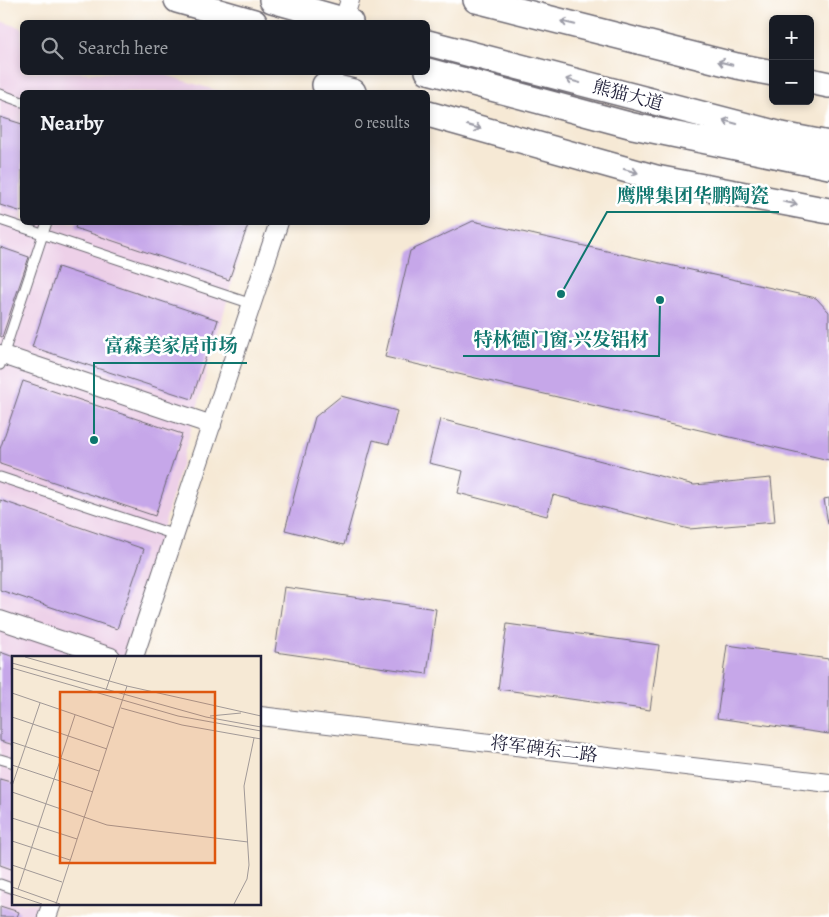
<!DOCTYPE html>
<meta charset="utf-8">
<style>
body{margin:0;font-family:Alegreya,"Noto Serif SC",serif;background:#20242c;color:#f1f3f6}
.controls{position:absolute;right:15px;top:15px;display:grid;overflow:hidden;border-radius:8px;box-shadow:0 2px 8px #0003}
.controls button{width:45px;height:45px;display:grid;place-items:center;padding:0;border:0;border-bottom:1px solid #363941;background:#171b24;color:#f1f3f6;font:25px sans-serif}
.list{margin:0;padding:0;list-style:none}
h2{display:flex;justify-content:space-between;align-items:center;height:65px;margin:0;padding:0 20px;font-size:21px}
h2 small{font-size:16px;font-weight:400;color:#9ea1a6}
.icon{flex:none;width:28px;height:28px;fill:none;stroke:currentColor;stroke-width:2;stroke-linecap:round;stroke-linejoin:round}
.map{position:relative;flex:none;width:829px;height:917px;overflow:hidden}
.search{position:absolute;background:#171b24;box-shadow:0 2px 8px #0003;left:20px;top:20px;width:410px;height:55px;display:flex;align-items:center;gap:12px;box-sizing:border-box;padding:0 18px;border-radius:8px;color:#9ea1a6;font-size:19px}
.panel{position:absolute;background:#171b24;box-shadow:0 2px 8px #0003;left:20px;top:90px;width:410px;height:135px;border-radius:8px}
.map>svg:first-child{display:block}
.built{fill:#edd0e8}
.building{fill:#c6a7e9}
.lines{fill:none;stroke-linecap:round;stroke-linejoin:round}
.lane-casing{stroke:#6c6871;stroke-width:11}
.street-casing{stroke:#6c6871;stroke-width:20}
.secondary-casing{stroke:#6c6871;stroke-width:28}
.lane{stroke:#fff;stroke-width:9}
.street{stroke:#fff;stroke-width:18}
.secondary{stroke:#fff;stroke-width:25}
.oneway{stroke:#9c9ca7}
.labels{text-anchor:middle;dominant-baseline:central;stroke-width:5;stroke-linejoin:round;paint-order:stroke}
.street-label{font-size:18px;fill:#22223b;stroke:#fff}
.inset-road{fill:none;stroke:#a19997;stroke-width:1}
.view{fill:#de560e;fill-opacity:0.15;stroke:#de560e;stroke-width:2.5}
.inset-edge{fill:none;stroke:#22223b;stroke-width:2.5}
.leader{fill:none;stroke:#0f766e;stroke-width:2}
.callout-dot{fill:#0f766e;stroke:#fff;stroke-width:2}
.callout-label{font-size:19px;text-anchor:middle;font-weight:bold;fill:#0f766e;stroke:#fff;stroke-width:5;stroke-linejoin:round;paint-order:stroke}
</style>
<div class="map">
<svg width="829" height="917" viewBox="0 0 829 917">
<rect width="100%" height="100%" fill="#fff"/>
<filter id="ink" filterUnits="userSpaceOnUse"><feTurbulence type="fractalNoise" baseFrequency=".02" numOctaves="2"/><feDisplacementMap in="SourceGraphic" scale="10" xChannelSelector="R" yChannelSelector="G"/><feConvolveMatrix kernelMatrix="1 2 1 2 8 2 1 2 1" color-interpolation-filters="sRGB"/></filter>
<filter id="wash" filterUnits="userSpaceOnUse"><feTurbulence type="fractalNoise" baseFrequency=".0096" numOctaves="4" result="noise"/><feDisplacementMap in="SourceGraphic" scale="20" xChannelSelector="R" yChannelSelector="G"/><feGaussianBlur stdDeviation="1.12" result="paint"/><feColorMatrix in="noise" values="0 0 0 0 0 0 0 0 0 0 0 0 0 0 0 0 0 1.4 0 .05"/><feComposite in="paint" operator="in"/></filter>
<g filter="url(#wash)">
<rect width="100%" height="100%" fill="#f6e9d5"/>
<path class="built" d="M 0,21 L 22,28 L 22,72 L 159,73 L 221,92 L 22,92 L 22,222 L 249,223 L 127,657 L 14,657 L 14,903 L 51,903 L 38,917 L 0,917 Z"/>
<g id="blocks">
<path class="building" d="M 0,117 L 22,124 L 22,212 L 0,205 Z
M 473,221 L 816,298 L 829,312 L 829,460 L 385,357 L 410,251 Z
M 77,222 L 249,222 L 229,280 L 75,228 Z
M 0,247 L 29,257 L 2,337 L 0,336 Z
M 58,267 L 218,320 L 192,399 L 32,347 Z
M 23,381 L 182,434 L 155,516 L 0,464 L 0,449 Z
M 341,396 L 397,411 L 389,444 L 373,440 L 344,545 L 285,530 L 315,417 Z
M 440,419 L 694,485 L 771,478 L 775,522 L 689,529 L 553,495 L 547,516 L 458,493 L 463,471 L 429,463 Z
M 829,498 L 829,524 L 828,524 L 824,499 Z
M 0,500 L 144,549 L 117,629 L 0,590 Z
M 284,587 L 436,609 L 427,674 L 275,652 Z
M 507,624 L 659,645 L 650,710 L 498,689 Z
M 727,645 L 829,659 L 829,734 L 717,718 Z
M 0,652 L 14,657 L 14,745 L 0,741 Z
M 0,779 L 14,783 L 14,870 L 0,865 Z
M 0,906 L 19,912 L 17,917 L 0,917 Z"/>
</g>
</g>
<g filter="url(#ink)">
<use href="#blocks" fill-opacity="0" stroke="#6c6871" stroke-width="1"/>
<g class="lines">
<g class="lane-casing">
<path id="lane" d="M 0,94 L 22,102
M 0,220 L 252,304
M 0,365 L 47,222
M 0,477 L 175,535
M 0,759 L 14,763
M 0,884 L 14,889"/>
</g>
<g class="street-casing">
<path id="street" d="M 343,22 L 350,0
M 0,354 L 212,425
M 0,620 L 111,657
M 134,657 L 279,222
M 260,716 L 829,783
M 47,917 L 52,903"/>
</g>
<g class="secondary-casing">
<path id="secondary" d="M 177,0 L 254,22
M 272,0 L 350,22
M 476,0 L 737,66 L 773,73
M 428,43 L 782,135 L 829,144
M 428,71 L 633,126 L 829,166
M 810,81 L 829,85
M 325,85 L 353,92
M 428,114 L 656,178 L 829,211"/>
</g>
<use href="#lane" class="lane"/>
<use href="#street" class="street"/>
<use href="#secondary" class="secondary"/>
</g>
<defs><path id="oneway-shaft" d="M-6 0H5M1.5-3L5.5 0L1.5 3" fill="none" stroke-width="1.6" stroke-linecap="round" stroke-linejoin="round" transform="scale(1.25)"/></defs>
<g class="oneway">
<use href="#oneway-shaft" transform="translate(568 23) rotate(-166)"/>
<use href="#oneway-shaft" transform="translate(725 63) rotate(-166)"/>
<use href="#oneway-shaft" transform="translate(573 81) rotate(-165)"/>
<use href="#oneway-shaft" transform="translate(730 122) rotate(-165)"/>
<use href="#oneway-shaft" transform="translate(474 127) rotate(16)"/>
<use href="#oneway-shaft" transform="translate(631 171) rotate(16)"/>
<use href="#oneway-shaft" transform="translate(790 203) rotate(11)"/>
</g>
</g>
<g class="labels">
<g class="street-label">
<text transform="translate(628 95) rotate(15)">熊猫大道</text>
<text transform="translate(544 749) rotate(7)">将军碑东二路</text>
</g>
</g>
<g transform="translate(12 656)">
<rect width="249" height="249" fill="#f6e9d5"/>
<path class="inset-road" d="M 13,1 L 115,30 L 249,60M 0,7 L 194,61 L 249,71M 0,12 L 166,60 L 249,75M 94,34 L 105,1M 0,37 L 102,72M 109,52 L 170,69 L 249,83M 198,60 L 229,57M 0,61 L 95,93M 0,86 L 87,115M 0,109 L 81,136M 0,130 L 28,47M 0,136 L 95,169 L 236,186M 0,162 L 65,183M 0,185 L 58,204M 0,209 L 50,226M 0,231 L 48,248M 6,233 L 63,59M 0,238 L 30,248M 44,248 L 115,30M 222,248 L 235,223 L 237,209 L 232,130 L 242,82"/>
<path class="view" d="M 48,36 L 203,36 L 203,207 L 48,207 Z"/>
<rect width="249" height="249" class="inset-edge"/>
</g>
<path class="leader" d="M561 294L607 212H779M660 300L659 356H463M94 440L94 363H247"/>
<g class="callout-dot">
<circle cx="561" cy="294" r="5"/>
<circle cx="660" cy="300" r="5"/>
<circle cx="94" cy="440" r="5"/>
</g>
<g class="callout-label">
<text x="693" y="202">鹰牌集团华鹏陶瓷</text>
<text x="561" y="346">特林德门窗·兴发铝材</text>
<text x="171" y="352">富森美家居市场</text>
</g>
</svg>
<div class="controls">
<button>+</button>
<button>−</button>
</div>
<div class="search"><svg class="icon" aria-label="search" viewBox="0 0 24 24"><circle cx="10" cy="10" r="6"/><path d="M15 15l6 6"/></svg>Search here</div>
<section class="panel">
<h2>Nearby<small>0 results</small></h2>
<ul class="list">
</ul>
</section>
</div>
